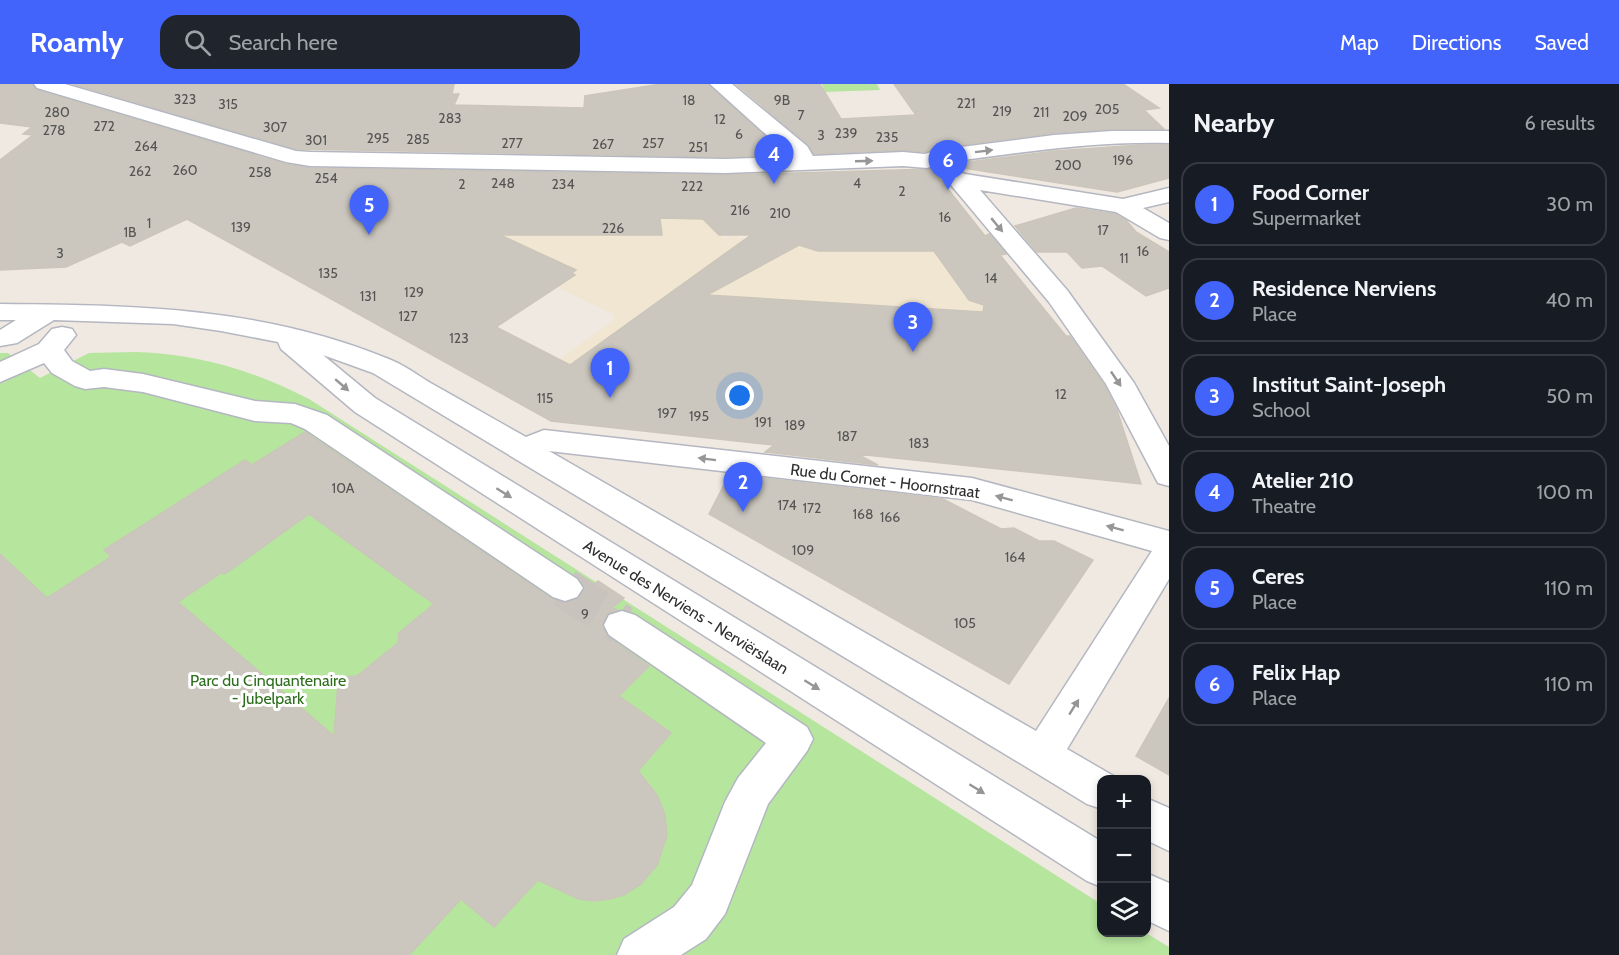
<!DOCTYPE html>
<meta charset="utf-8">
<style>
body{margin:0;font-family:Cabin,sans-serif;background:#20242c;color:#f1f3f6}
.controls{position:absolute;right:18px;bottom:18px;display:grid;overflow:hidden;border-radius:12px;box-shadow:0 3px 9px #0003}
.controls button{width:54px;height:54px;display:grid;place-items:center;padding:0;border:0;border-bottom:2px solid #363941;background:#171b24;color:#f1f3f6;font:30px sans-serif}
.you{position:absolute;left:740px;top:312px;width:21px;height:21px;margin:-15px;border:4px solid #fff;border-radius:50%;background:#1a73e8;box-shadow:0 0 0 9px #1a73e833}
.badge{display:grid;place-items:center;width:39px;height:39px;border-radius:50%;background:#4264fb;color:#fff;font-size:20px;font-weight:700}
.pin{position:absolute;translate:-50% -50px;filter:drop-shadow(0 2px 3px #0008)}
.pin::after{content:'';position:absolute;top:32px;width:21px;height:18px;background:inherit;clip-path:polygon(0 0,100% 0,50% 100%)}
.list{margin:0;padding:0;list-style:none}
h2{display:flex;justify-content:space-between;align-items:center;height:78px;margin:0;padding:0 24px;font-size:26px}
h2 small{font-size:20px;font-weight:400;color:#9ea1a6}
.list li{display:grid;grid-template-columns:39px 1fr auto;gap:18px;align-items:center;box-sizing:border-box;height:84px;margin:0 12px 12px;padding:0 12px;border:2px solid #363941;border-radius:18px}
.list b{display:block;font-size:22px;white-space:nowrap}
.list p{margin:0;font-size:20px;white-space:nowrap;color:#9ea1a6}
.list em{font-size:20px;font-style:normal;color:#9ea1a6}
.icon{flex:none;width:33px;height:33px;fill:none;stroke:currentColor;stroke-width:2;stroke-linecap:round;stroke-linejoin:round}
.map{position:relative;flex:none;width:1169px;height:871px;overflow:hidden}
header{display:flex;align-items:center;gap:36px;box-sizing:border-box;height:84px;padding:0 30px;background:#4264fb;color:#fff}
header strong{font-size:28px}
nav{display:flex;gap:33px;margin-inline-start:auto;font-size:21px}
.search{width:420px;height:54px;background:#20242c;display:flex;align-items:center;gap:15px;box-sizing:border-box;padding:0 21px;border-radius:18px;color:#9ea1a6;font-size:22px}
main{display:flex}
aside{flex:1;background:#171b24}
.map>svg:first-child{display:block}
.education{fill:#f0e6d1}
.green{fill:#b6e59e}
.building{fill:#cbc7bf;stroke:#cbc5ba;stroke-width:1.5;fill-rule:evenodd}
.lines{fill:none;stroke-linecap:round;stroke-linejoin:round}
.minor-tunnel{stroke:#c8c4bd;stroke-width:40;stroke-dasharray:40 20;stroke-linecap:butt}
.minor-casing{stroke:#b4b7c1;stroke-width:3}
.minor{fill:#fff;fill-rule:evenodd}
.oneway{fill:#969696}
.labels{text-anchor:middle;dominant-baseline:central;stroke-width:6;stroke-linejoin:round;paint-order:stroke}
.number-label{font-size:14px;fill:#555452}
.street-label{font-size:16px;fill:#2e2e2e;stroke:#fff}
.park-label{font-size:16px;fill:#2c6e1b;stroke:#fff}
</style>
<header>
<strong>Roamly</strong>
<div class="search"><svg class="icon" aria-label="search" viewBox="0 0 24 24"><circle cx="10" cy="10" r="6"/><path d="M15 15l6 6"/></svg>Search here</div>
<nav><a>Map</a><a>Directions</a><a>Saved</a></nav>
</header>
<main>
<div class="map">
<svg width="1169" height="871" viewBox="0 0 1169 871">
<rect width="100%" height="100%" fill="#efe9e1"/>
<path class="education" d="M 569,88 L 657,89 L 660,133 L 707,135 L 724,155 L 737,150 L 738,154 L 772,155 L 799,161 L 916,162 L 988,156 L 1067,254 L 1126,355 L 1141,400 L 959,381 L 951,332 L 719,246 L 717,211 L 711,209 L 641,260 L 642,269 L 551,337 L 507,313 L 614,236 L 613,230 L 473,163 L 567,114 Z"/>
<path class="green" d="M 822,0 L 877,0 L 880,6 L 825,8 Z
M 136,268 C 198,270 253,286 309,315 L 1101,820 L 1102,848 L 1146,849 L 1169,863 L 1169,871 L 0,871 L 0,269 L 8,269 L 40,294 L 89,269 Z"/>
<path class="building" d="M 0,0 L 32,0 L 36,6 L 285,80 L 310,84 L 725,91 L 932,85 L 985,152 L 989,150 L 1006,170 L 1000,171 L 1066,252 L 1070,252 L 1104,301 L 1117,326 L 1141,400 L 857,370 L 878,381 L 765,368 L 774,361 L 551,337 L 187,135 L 130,162 L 122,158 L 66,183 L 0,186 L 0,76 L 33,51 L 23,50 L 32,43 L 0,39 ZM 660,134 L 703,135 L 719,151 L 751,151 L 570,281 L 496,243 L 575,191 L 572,189 L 576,186 L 500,151 L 662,151 ZM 799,161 L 818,167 L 934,167 L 969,216 L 984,221 L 983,228 L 707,211 Z
M 73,0 L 454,0 L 452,10 L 459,10 L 454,21 L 584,24 L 585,12 L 661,0 L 708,0 L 785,71 L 725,73 L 296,65 Z
M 736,0 L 820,0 L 841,35 L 916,31 L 894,0 L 1123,0 L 1159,24 L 1144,26 L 1164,45 L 1112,45 L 1054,49 L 938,64 L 925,68 L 903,66 L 814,70 L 808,60 Z
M 1140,61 L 1169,61 L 1169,94 L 1117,108 L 944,81 L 1055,67 Z
M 1076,124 L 1115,130 L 1126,136 L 1136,148 L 1169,168 L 1169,204 L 1146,212 L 1102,182 L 1082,184 L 1067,168 L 1037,168 L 1015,142 Z
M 305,348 L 552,515 L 564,519 L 578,515 L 585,505 L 583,500 L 590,504 L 598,497 L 624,514 L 612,524 L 617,526 L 607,530 L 602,542 L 608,553 L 649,582 L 619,612 L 671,649 L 638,687 L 657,711 L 665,731 L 667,752 L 657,781 L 641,800 L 624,811 L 609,815 L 594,817 L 579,815 L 538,796 L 494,843 L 461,815 L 409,871 L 0,871 L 0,470 L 47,514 L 111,473 L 104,466 L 245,376 L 252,381 ZM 309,430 L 434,520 L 399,549 L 398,559 L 357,592 L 345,593 L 338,599 L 334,652 L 178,518 L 221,489 L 225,490 Z
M 735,391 L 943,415 L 1001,445 L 1014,444 L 1039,457 L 1054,457 L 1093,476 L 1009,600 L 709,430 L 725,399 Z
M 1169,614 L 1169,691 L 1136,672 Z"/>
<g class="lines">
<path class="minor-tunnel" d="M 565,504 L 622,541"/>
<g class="minor-casing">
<path id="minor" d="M 34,0 L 65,0 L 296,67 L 310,68 L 725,75 L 791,73 L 710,0 L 732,0 L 807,62 L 813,72 L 903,68 L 925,70 L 938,66 L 1054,51 L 1112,47 L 1169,47 L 1169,59 C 1092,57 1018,69 942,79 L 927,84 L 903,82 L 725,89 L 310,82 L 286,78 L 37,4 Z
M 952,85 L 965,90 L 1123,115 L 1169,104 L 1169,118 L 1143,124 L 1169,139 L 1169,156 L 1160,154 L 1116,128 L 980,106 L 1067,206 L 1134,299 L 1169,362 L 1169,402 L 1158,399 L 1106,300 L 1049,218 L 951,101 L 941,92 L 944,87 Z
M 0,220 C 134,221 265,223 391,276 C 406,282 420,293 434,301 C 465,318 495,336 526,353 L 544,346 L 972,394 L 1169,447 L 1169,495 L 1067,665 L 1117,694 L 1117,696 L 1102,696 L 1102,725 L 1087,720 L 1028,684 L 373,289 L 323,271 L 375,314 L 1102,758 L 1102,803 L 1087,797 L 355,328 L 281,265 L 278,258 L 221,247 L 173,240 L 54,236 L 17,259 L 0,262 L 0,246 L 16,236 L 0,236 ZM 549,367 L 972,416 L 1152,467 L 1036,647 Z
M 62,243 L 72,245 L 76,251 L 64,266 L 72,277 L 90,287 L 104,285 L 143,290 L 255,317 L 295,320 L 327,331 L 577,495 L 583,504 L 577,513 L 565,517 L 553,513 L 305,345 L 291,339 L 255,337 L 143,308 L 104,303 L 85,305 L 75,302 L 52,289 L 44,279 L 0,298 L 0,278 L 39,260 L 52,245 Z
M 622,527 L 635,531 L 807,643 L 813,655 L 807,667 L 768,720 L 725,830 L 706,855 L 681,871 L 617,871 L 624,855 L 674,823 L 692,801 L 725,718 L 738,694 L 766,659 L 609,551 L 604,541 L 609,531 Z
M 1146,714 L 1169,724 L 1169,767 L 1146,756 Z
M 1146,789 L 1169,799 L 1169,847 L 1146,836 Z"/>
</g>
<use href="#minor" class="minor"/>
</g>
<defs><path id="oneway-solid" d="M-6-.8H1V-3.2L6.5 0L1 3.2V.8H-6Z" transform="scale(1.5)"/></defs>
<g class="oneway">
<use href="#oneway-solid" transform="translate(984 67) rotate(-7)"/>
<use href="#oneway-solid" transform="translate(864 77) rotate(-2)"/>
<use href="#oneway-solid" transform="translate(997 141) rotate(50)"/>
<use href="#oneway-solid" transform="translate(1116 295) rotate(56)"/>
<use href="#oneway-solid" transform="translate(342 301) rotate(41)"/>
<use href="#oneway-solid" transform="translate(707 375) rotate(-173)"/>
<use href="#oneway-solid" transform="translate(504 409) rotate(32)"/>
<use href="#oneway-solid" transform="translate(1004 414) rotate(-165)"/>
<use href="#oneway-solid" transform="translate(1115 444) rotate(-165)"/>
<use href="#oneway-solid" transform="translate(812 601) rotate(32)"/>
<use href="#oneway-solid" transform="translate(1074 623) rotate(-58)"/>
<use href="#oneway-solid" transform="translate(977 705) rotate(32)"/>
</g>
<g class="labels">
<g class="number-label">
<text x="185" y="15">323</text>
<text x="689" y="16">18</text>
<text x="782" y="16">9B</text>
<text x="966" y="19">221</text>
<text x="228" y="20">315</text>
<text x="1107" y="25">205</text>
<text x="1002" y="27">219</text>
<text x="57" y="28">280</text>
<text x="1041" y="28">211</text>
<text x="801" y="31">7</text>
<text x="1075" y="32">209</text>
<text x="450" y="34">283</text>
<text x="720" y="35">12</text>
<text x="104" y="42">272</text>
<text x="275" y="43">307</text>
<text x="54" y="46">278</text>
<text x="846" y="49">239</text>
<text x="739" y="50">6</text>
<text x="821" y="51">3</text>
<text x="887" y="53">235</text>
<text x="378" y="54">295</text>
<text x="418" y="55">285</text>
<text x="316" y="56">301</text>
<text x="512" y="59">277</text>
<text x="653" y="59">257</text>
<text x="603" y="60">267</text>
<text x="146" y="62">264</text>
<text x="698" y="63">251</text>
<text x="1123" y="76">196</text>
<text x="1068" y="81">200</text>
<text x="185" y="86">260</text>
<text x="140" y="87">262</text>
<text x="260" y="88">258</text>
<text x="326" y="94">254</text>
<text x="503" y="99">248</text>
<text x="857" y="99">4</text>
<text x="462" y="100">2</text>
<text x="563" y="100">234</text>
<text x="692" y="102">222</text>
<text x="902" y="107">2</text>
<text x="740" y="126">216</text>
<text x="780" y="129">210</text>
<text x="945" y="133">16</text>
<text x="149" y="139">1</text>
<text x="241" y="143">139</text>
<text x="613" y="144">226</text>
<text x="1103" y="146">17</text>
<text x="130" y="148">1B</text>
<text x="1143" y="167">16</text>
<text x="60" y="169">3</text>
<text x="1124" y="174">11</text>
<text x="328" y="189">135</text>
<text x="991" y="194">14</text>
<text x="414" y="208">129</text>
<text x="368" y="212">131</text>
<text x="408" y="232">127</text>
<text x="459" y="254">123</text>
<text x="1061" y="310">12</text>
<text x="545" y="314">115</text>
<text x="667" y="329">197</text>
<text x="699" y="332">195</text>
<text x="763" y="338">191</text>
<text x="795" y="341">189</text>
<text x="847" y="352">187</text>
<text x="919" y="359">183</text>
<text x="343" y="404">10A</text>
<text x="787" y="421">174</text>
<text x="812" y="424">172</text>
<text x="863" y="430">168</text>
<text x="890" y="433">166</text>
<text x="803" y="466">109</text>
<text x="1015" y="473">164</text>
<text x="585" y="530">9</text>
<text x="965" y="539">105</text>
</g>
<g class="street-label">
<text transform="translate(885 397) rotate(7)">Rue du Cornet - Hoornstraat</text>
<text transform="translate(686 523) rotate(32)">Avenue des Nerviens - Nerviërslaan</text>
</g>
<g class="park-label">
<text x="268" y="596">Parc du Cinquantenaire<tspan x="268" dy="18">- Jubelpark</tspan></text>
</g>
</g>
</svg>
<div class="controls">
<button>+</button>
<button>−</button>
<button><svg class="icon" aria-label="layers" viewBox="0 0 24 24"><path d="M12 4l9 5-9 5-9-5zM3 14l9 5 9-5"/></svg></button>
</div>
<div class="you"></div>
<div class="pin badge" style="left:610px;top:314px">1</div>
<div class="pin badge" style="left:743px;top:428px">2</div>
<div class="pin badge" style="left:913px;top:268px">3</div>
<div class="pin badge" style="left:774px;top:100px">4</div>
<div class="pin badge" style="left:369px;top:151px">5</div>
<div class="pin badge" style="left:948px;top:106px">6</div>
</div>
<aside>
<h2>Nearby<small>6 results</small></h2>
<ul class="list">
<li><span class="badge">1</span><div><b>Food Corner</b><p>Supermarket</p></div><em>30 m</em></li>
<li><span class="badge">2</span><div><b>Residence Nerviens</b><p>Place</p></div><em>40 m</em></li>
<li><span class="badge">3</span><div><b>Institut Saint-Joseph</b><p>School</p></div><em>50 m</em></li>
<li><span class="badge">4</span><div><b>Atelier 210</b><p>Theatre</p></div><em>100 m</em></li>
<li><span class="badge">5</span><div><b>Ceres</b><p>Place</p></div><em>110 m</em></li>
<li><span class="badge">6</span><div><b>Felix Hap</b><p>Place</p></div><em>110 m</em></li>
</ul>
</aside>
</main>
